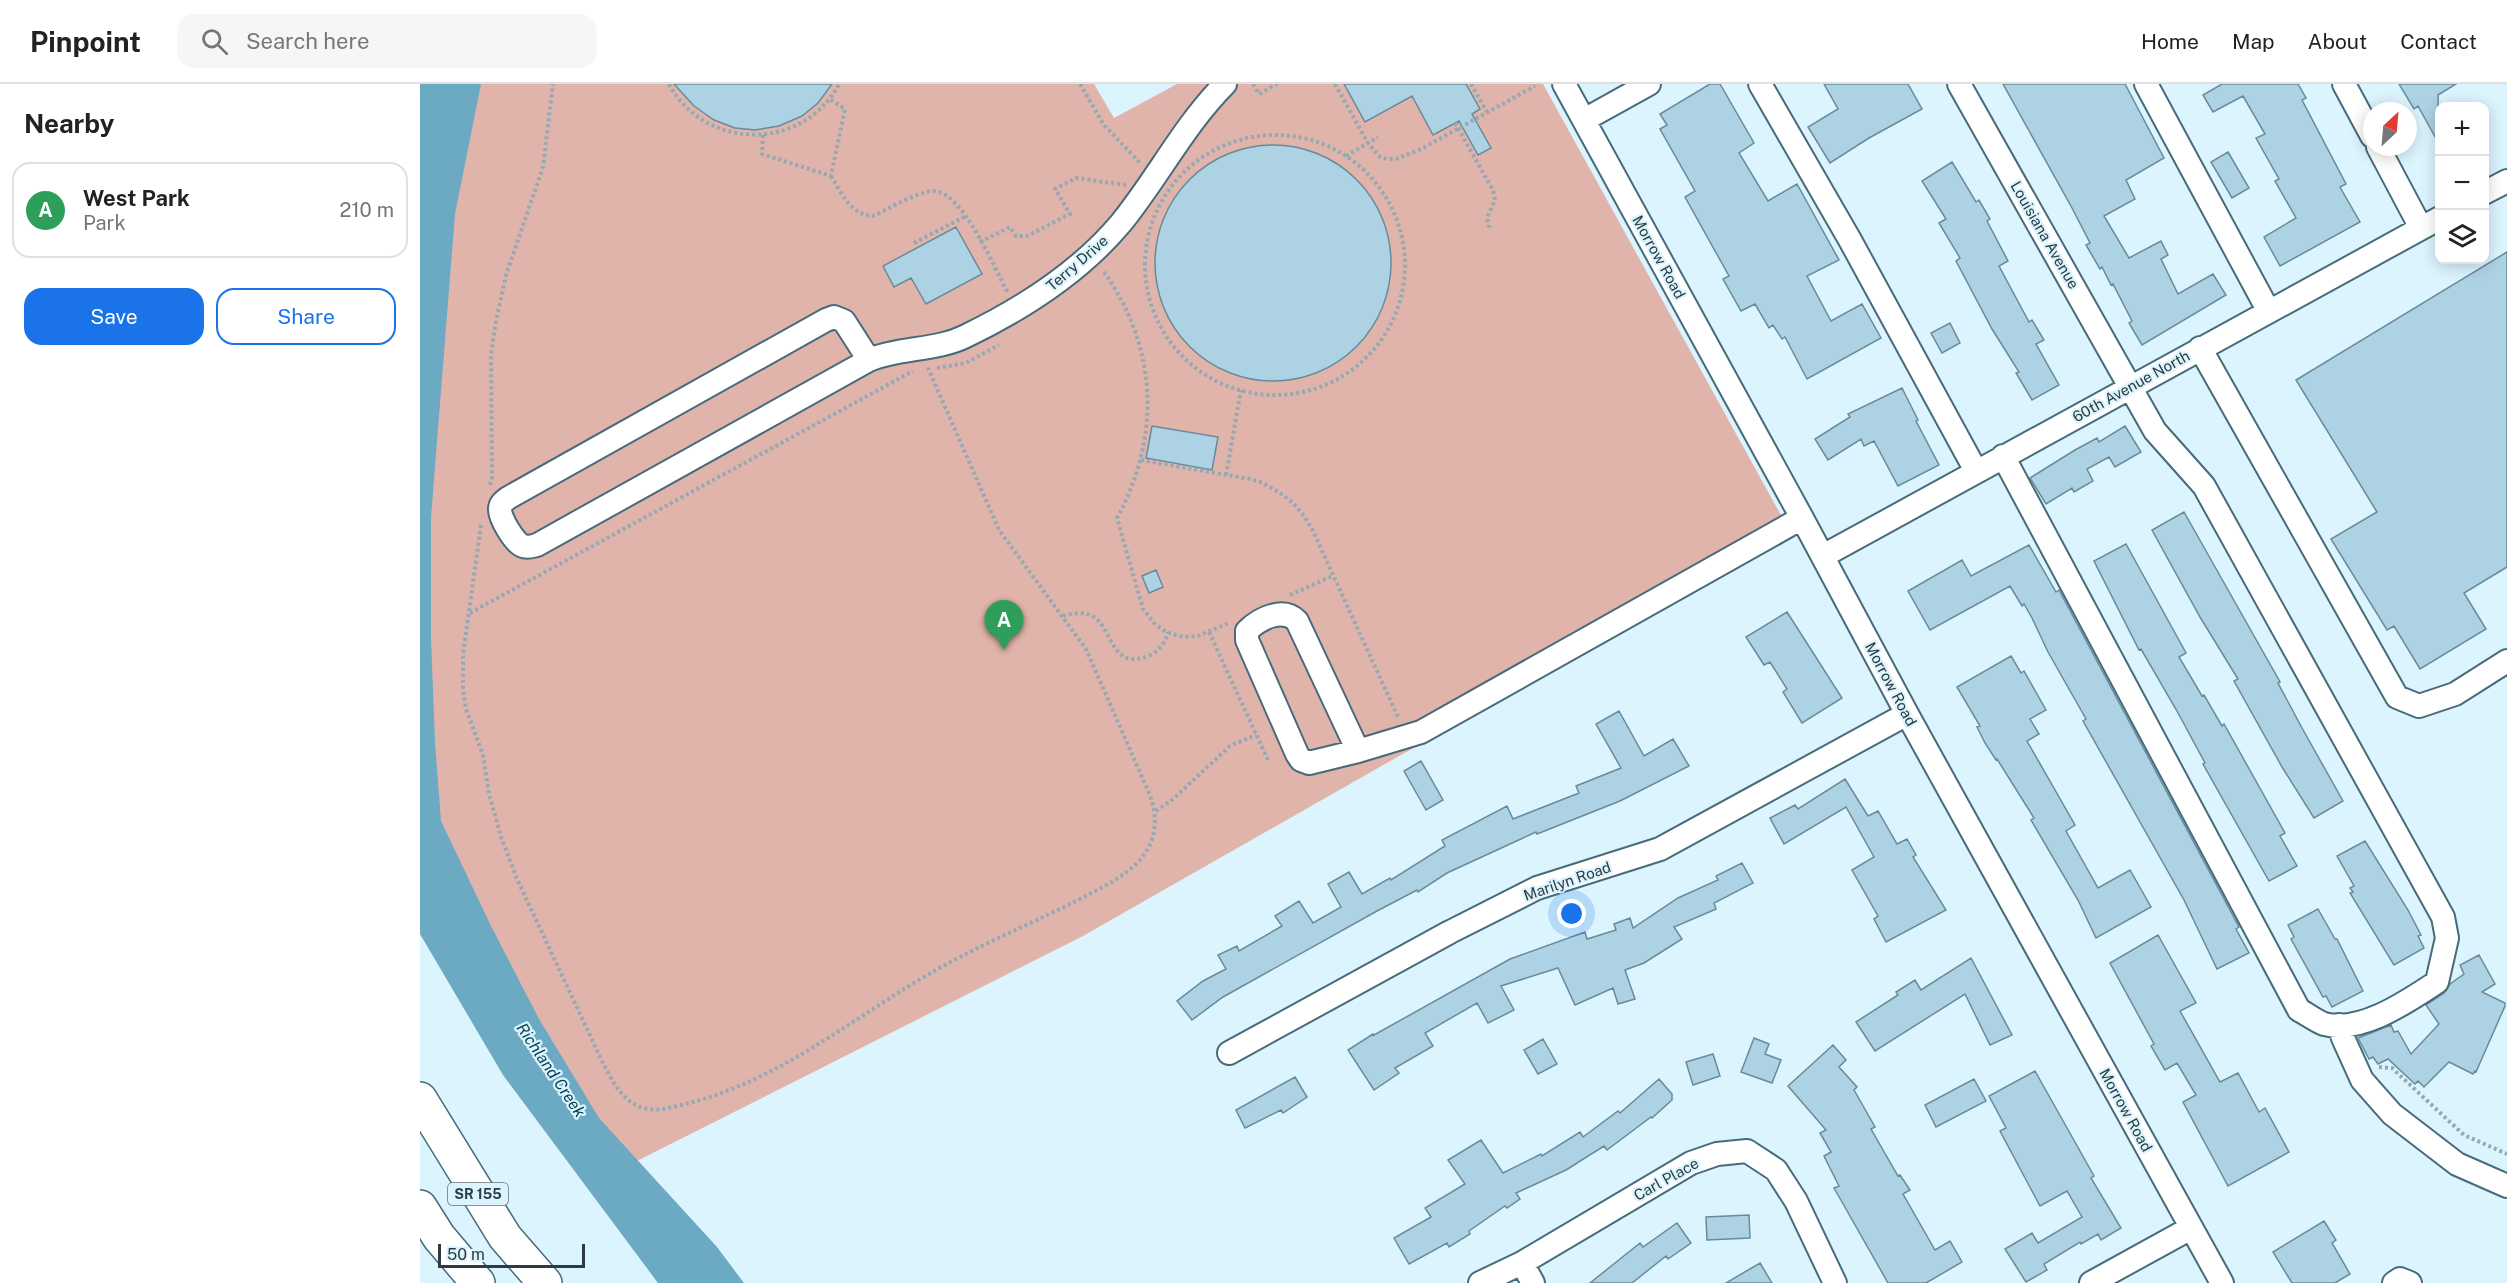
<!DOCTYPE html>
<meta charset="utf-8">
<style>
body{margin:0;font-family:"Public Sans",sans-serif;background:#f6f6f6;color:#222}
.controls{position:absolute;right:18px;top:18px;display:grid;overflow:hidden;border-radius:12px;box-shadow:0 3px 15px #0003}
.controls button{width:54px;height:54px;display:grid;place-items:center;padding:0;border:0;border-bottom:2px solid #e0e0e0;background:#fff;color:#222;font:30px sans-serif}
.compass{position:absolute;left:1943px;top:18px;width:54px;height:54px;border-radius:50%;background:#fff;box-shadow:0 3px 15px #0003;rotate:26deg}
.scale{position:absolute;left:18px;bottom:15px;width:147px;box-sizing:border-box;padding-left:6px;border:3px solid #2c3c42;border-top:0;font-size:16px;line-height:21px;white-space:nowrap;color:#2c3c42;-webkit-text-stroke:4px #dcf4fe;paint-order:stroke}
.you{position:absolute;left:1152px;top:830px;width:21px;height:21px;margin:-15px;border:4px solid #fff;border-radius:50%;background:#1a73e8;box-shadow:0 0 0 9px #1a73e833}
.badge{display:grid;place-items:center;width:39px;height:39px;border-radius:50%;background:#1a73e8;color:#fff;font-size:20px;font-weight:700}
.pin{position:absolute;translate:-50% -50px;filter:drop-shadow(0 2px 3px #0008)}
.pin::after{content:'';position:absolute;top:32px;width:21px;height:18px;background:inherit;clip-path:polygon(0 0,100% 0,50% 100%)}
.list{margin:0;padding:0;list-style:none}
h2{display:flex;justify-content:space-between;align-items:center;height:78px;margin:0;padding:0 24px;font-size:26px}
h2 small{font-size:20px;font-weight:400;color:#767676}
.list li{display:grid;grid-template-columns:39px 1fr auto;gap:18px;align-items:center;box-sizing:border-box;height:96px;margin:0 12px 12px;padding:0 12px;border:2px solid #e0e0e0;border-radius:18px}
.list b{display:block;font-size:22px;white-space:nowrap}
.list p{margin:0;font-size:20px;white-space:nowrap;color:#767676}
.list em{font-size:20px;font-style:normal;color:#767676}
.actions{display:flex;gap:12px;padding:18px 24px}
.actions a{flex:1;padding:14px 0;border:2px solid #1a73e8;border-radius:18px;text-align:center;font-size:21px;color:#1a73e8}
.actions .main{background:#1a73e8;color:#fff}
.icon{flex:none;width:33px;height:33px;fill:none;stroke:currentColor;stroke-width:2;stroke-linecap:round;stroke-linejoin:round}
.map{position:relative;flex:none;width:2087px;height:1199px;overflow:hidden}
header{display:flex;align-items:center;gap:36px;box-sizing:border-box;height:84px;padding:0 30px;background:#fff;border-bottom:2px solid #e0e0e0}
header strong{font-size:28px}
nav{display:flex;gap:33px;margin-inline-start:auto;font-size:21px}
.search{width:420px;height:54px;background:#f6f6f6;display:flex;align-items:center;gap:15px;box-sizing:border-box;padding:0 21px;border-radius:18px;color:#767676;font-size:22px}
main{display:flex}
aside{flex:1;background:#fff}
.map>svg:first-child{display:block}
.green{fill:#e1b4ab}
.water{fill:#6ca9c2}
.building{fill:#acd2e3;stroke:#678b9b;stroke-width:1.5}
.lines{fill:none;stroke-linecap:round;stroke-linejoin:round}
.minor-casing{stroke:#476b7a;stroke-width:26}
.highway-casing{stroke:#476b7a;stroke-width:36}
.path{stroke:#94a9b1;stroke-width:4;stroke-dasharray:3 3;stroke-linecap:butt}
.minor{stroke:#fff;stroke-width:22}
.highway{stroke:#fff;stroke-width:33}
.labels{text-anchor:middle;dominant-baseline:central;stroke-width:4.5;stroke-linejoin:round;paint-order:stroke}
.shield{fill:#dcf4fe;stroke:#61737a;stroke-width:1.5}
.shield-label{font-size:14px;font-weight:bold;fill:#2c3c42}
.street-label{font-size:15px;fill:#2c3c42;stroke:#dcf4fe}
.water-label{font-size:16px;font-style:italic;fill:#063e50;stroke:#dcf4fe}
</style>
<header>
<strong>Pinpoint</strong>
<div class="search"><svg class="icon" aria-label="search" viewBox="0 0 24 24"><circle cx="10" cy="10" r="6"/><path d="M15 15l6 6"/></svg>Search here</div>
<nav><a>Home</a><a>Map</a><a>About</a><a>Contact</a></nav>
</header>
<main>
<aside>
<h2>Nearby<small></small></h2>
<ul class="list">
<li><span class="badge" style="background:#2e9e5b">A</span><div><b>West Park</b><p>Park</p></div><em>210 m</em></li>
</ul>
<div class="actions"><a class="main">Save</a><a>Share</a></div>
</aside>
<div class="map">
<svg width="2087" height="1199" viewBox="0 0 2087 1199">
<rect width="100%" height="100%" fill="#dcf4fe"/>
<path class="green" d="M 47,0 L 674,0 L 694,34 L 757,0 L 1123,0 L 1373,453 L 972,676 L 663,852 L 201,1085 L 56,874 L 0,675 L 0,372 Z"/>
<path class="water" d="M 0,0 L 61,0 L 35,130 L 11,433 L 11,554 L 15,659 L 21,737 L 71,842 L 119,935 L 179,1034 L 297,1163 L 324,1199 L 238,1199 L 83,991 L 0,850 Z"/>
<path class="building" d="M 254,0 L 412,0 L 398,19 L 382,32 L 359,42 L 335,46 L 315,44 L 294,36 L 274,22 Z
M 924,0 L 1046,0 L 1060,25 L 1052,30 L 1071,64 L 1058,71 L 1039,37 L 1013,51 L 992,12 L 945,38 Z
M 1290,0 L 1300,0 L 1334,59 L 1319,69 L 1348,117 L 1377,100 L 1419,176 L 1387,192 L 1411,237 L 1442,220 L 1461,254 L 1387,295 L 1365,253 L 1362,255 L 1353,241 L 1349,244 L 1335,220 L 1321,227 L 1303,195 L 1309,192 L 1265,113 L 1275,107 L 1240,45 L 1247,41 L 1240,30 Z
M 1404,0 L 1488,0 L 1502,25 L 1449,54 L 1410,79 L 1388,43 L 1418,25 Z
M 1583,0 L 1705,0 L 1744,74 L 1706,96 L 1715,115 L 1684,132 L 1709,174 L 1741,157 L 1748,171 L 1741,175 L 1758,210 L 1793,190 L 1806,211 L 1722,261 L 1709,239 L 1712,237 L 1693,200 L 1691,201 L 1682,183 L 1680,185 L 1666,161 L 1670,159 L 1652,124 Z
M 1802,0 L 1878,0 L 1886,14 L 1882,16 L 1926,100 L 1920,103 L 1940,138 L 1860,182 L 1844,153 L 1876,134 L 1855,97 L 1859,95 L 1836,54 L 1845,50 L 1823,12 L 1793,28 L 1783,11 Z
M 1979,0 L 2036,0 L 2018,11 L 2019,60 L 1998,22 L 1994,25 Z
M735 179a118 118 0 1 1 236 0a118 118 0 1 1-236 0Z
M 1808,68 L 1829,104 L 1812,114 L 1791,78 Z
M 1532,78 L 1556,118 L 1559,116 L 1570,135 L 1567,137 L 1588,177 L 1579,182 L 1609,238 L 1612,236 L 1624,256 L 1616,260 L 1639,301 L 1612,316 L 1596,289 L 1599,288 L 1572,245 L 1536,177 L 1540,174 L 1519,139 L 1526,135 L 1502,97 Z
M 536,143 L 562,190 L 506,220 L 491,194 L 474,203 L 463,182 Z
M 2087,168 L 2087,483 L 2044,509 L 2066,545 L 2000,585 L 1974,542 L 1967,546 L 1911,455 L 1957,428 L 1876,296 Z
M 1530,239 L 1540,259 L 1522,269 L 1511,249 Z
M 1482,304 L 1498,336 L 1496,337 L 1519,381 L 1478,402 L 1454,357 L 1444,362 L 1441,355 L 1408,376 L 1395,355 L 1430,333 L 1428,330 Z
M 732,342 L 798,353 L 792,386 L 726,374 Z
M 1705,342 L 1721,368 L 1695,383 L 1689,373 L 1667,385 L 1673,397 L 1654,408 L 1652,404 L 1626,420 L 1610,394 L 1655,366 L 1677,354 L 1679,358 Z
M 1764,428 L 1860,598 L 1858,599 L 1882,644 L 1923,717 L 1894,734 L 1862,683 L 1814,597 L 1818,595 L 1780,533 L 1732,446 Z
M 1706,460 L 1766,569 L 1759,573 L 1782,612 L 1784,611 L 1802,642 L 1804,640 L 1865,749 L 1860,752 L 1877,782 L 1849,797 L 1783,680 L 1785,679 L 1757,627 L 1721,565 L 1719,566 L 1674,477 Z
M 1609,461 L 1636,508 L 1639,506 L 1819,843 L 1816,845 L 1829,869 L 1797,885 L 1764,816 L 1663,637 L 1666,635 L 1628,568 L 1612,534 L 1604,520 L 1602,522 L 1590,502 L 1510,546 L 1488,507 L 1542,476 L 1551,492 Z
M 736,486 L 743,503 L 729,509 L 722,492 Z
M 1367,528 L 1422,614 L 1382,639 L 1363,608 L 1367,605 L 1350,578 L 1344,581 L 1326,553 Z
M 1591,572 L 1601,589 L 1604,587 L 1626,626 L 1610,635 L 1619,650 L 1607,657 L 1655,741 L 1646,747 L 1678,804 L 1710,786 L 1731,823 L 1676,854 L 1658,816 L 1611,736 L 1614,734 L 1577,675 L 1576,676 L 1565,659 L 1557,643 L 1560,642 L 1537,603 Z
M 1199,627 L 1224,672 L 1253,655 L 1269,682 L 1200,717 L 1117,750 L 1116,748 L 1027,789 L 998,808 L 997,806 L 957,827 L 803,913 L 772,936 L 757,917 L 783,897 L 806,885 L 798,871 L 817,862 L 819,867 L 862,842 L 855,832 L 879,817 L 893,839 L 921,823 L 908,800 L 929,788 L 942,810 L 970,794 L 971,796 L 1025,762 L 1022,756 L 1087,722 L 1093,735 L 1159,709 L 1156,702 L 1201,684 L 1176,640 Z
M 1001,677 L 1023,716 L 1006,726 L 984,687 Z
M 1425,695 L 1448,732 L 1458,727 L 1477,760 L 1487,755 L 1496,771 L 1493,773 L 1526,826 L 1466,858 L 1454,835 L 1458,832 L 1432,786 L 1454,773 L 1426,723 L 1364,760 L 1350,734 L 1375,721 L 1378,725 Z
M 1945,757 L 1988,826 L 2001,851 L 1998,852 L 2004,864 L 1974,881 L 1930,809 L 1933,808 L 1930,804 L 1934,802 L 1917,772 Z
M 1322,779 L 1333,799 L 1294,819 L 1296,825 L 1254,843 L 1262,855 L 1224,879 L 1205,886 L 1215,915 L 1198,920 L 1193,904 L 1155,921 L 1138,884 L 1081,902 L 1094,926 L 1068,939 L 1057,919 L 1005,949 L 1013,962 L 975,984 L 979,989 L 954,1006 L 928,966 L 953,950 L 954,951 L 1090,875 L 1165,848 L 1167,855 L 1196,846 L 1194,840 L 1210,834 L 1213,844 L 1258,814 L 1298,796 L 1296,792 Z
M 1898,825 L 1915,855 L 1917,855 L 1943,907 L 1912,923 L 1906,912 L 1903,913 L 1871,855 L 1874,853 L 1868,841 Z
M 1738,851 L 1776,919 L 1760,927 L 1800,998 L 1818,989 L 1839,1028 L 1845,1024 L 1869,1068 L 1808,1102 L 1763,1018 L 1776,1011 L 1757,979 L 1745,986 L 1731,962 L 1734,960 L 1690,879 Z
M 2059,871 L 2075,900 L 2062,908 L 2085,919 L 2085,922 L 2056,988 L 2055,987 L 2053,990 L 2029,978 L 2004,1003 L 1998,997 L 1995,1000 L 1968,975 L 1958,980 L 1953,973 L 1949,975 L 1938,954 L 1971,941 L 1974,948 L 1978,947 L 1991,970 L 2019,940 L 2006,921 L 2024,909 L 2030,900 L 2044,890 L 2040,881 Z
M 1551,874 L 1592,951 L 1570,961 L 1545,910 L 1455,967 L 1436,938 L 1478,911 L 1476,908 L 1495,896 L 1501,906 Z
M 1334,954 L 1349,960 L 1345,970 L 1361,976 L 1352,999 L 1321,988 Z
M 1123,955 L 1137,980 L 1118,990 L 1104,966 Z
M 1413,961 L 1426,976 L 1419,983 L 1437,1003 L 1434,1006 L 1455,1043 L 1451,1045 L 1478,1092 L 1480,1091 L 1490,1106 L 1483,1110 L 1515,1166 L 1530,1157 L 1542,1178 L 1506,1199 L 1468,1199 L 1414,1104 L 1419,1102 L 1404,1072 L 1411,1068 L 1400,1049 L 1406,1046 L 1368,1002 Z
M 1293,970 L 1300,992 L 1273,1001 L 1266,978 Z
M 1615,987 L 1674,1092 L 1671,1094 L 1701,1144 L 1681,1156 L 1678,1150 L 1661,1160 L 1660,1158 L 1624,1180 L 1627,1186 L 1606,1198 L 1585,1165 L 1612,1149 L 1618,1159 L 1662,1133 L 1647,1107 L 1620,1122 L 1580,1047 L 1586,1044 L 1569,1012 Z
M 875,993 L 887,1013 L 863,1029 L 861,1026 L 825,1044 L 816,1026 Z
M 1239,995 L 1252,1010 L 1252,1016 L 1232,1034 L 1231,1033 L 1187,1066 L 1184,1062 L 1146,1086 L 1096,1109 L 1100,1115 L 1087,1124 L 1085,1122 L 1049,1147 L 1050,1150 L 1029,1163 L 1027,1159 L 989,1180 L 974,1154 L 1011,1133 L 1005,1124 L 1045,1100 L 1028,1076 L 1061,1056 L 1083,1089 L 1121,1070 L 1122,1072 L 1160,1048 L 1163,1053 L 1198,1027 L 1200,1029 Z
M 1554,995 L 1566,1017 L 1516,1043 L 1505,1021 Z
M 1329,1131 L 1330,1154 L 1287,1156 L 1286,1133 Z
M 1904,1137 L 1916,1156 L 1912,1159 L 1930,1190 L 1915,1199 L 1872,1199 L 1853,1168 Z
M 1257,1139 L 1271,1159 L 1248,1175 L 1246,1172 L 1212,1199 L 1170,1199 L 1220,1159 L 1223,1163 Z
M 1340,1179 L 1352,1199 L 1306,1199 Z"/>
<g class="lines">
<g class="minor-casing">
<path id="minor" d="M 1144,0 L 1382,434 L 1487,630 L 1802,1199
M 1340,0 L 1430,156 L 1556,387
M 1539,0 L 1735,347 L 1784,402 L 2023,833 L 2027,854 L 2017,898 C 1988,917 1941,950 1904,940 C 1896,937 1887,930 1879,926 L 1583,372
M 1726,0 L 1848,226
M 1924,0 L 1952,52
M 1164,36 L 1229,0
M 1958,63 L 2001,144
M 2064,109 L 2087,97
M 1780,264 L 1977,613 L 1999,622 L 2035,610 L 2087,577
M 449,276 L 424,237 L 414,233 L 406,236 L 88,414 C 84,417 80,420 80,425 C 79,433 95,460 103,462 C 108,464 112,462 117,461 L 449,276 C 480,263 516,267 546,252 C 604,224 659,189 701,139 C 737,95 764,41 805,0
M 1403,472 L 2020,134
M 938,667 L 877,537 C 863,523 840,534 827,547 L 827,556 L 877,670 L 881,676 L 889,679 L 938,667 L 1001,648 L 1382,434
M 1919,941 L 1923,954 L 1942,996 L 1972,1030 L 2037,1080 L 2087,1102
M 809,969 L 1030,848 L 1117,804 L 1240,765 L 1487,630
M 1102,1179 L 1113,1199
M 1060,1199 L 1102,1179 L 1271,1079 L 1297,1070 L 1327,1067 L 1356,1086 L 1376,1117 L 1415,1199
M 1671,1199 L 1771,1144
M 1974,1199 L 1980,1195 L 1990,1199"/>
</g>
<g class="highway-casing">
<path id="highway" d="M 0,1015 L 85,1153 L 125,1199
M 0,1123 L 19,1153 L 58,1199"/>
</g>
<path class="path" d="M 249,0 C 285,67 383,68 419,0
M 660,0 L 684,41 L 721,80
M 833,0 L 839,10 L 857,0
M 915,0 L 948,59 L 960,73 L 967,75 L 976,75 L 1001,65 L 1115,2
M 1051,0 L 1067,28
M 1035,39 L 1073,106 L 1075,116 L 1067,134 L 1070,146
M725 181a130 130 0 1 1 260 0a130 130 0 1 1-260 0Z
M 343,51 L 342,70 L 411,92 L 425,25 L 410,15
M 926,72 L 958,53
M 411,92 C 421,108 431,132 453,132 C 469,125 496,108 513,107 C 543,107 574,184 588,209
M 560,158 L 590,143 L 596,152 L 607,152 L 650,130 L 635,105 L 656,94 L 706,101
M 494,159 L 546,132
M 684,188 C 738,264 741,353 697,434 L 723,525 L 734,539 L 746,548 L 763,553 L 778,552 L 809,539
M 517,284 L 546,279 L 579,261
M 721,376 L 830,395 L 843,399 L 860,409 L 873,419 L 884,432 L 893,447 L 978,633
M 806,391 L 821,306
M 70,401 L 72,395 L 71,270 L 76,237 L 86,191 L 123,83 L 133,0
M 61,441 L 43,570 L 43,605 L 46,625 L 63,671 L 69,710 L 81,753 L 97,795 L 181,975 C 192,996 203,1022 229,1025 C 242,1027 256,1022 269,1019 C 371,993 448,920 540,873 C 576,854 614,838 650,820 C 673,808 698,797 716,780 C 737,759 739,735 729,709 L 666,565 L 579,446 L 508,284
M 870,511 L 912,492
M 50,529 L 493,287
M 643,532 C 653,529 665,527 674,533 C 693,545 691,587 728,572 C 739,568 745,559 748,548
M 789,548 L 848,676
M 736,727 L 752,716 L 810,662 L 836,651
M 1959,983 L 1972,984 L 2044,1051 L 2087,1070"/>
<use href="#minor" class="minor"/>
<use href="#highway" class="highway"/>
</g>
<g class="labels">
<rect class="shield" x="28" y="1099" width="60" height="22" rx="4.5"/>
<g class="shield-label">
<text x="58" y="1110">SR 155</text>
</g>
<g class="street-label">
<text transform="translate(1625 151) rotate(60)">Louisiana Avenue</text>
<text transform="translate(1239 173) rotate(61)">Morrow Road</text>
<text transform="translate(657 179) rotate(-41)">Terry Drive</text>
<text transform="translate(1711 302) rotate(-29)">60th Avenue North</text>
<text transform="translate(1471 600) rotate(62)">Morrow Road</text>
<text transform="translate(1147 797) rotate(-19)">Marilyn Road</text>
<text transform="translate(1706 1026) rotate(61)">Morrow Road</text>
<text transform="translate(1246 1095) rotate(-29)">Carl Place</text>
</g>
<g class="water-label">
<text transform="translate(131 986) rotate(56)">Richland Creek</text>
</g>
</g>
</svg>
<div class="controls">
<button>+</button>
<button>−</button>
<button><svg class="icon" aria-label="layers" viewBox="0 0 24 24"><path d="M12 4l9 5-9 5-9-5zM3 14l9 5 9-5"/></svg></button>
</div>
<svg class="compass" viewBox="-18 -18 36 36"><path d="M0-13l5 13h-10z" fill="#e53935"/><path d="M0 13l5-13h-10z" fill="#767676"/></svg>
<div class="scale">50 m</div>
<div class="you"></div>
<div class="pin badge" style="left:584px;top:566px;background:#2e9e5b">A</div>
</div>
</main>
